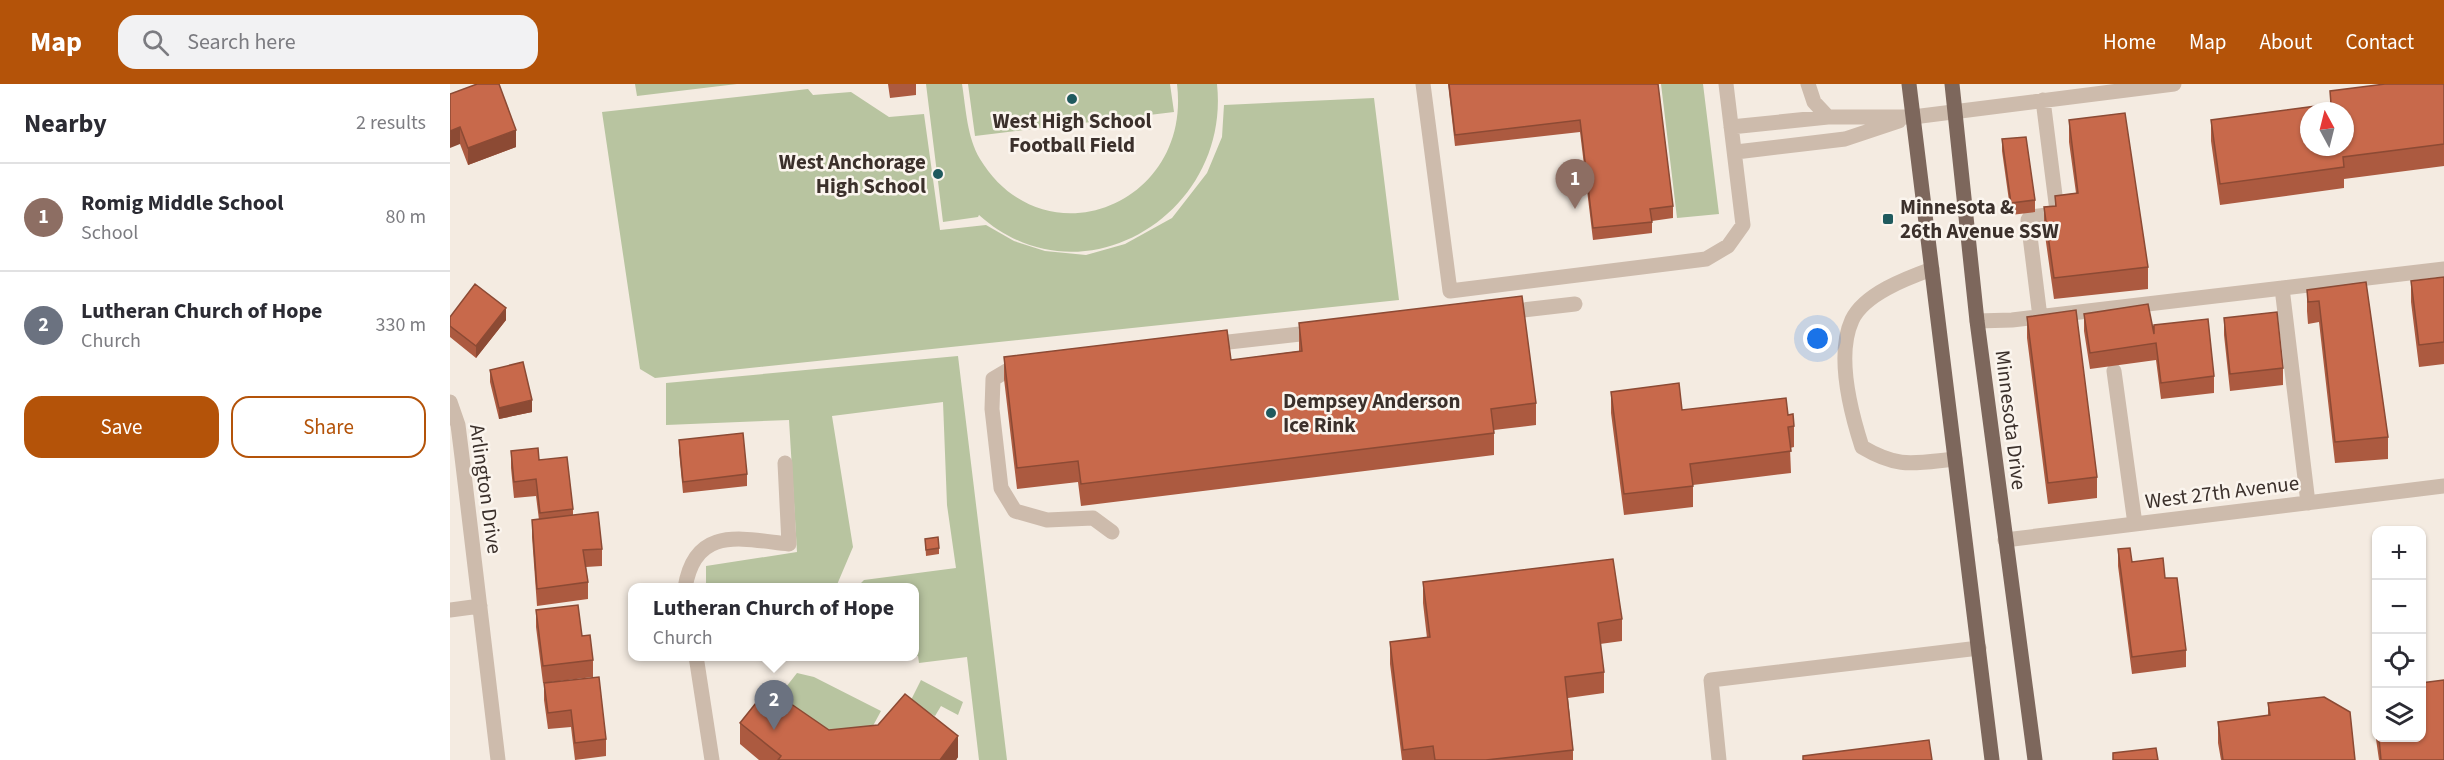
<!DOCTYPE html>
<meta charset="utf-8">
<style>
body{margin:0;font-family:"Source Sans 3",sans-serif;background:#f2f2f3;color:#2b2b33}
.controls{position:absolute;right:18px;bottom:18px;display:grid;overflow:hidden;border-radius:12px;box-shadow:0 2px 4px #0004}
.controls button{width:54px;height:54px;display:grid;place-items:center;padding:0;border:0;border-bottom:2px solid #e1e1e2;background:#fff;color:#2b2b33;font:30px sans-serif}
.compass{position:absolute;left:1850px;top:18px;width:54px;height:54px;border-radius:50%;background:#fff;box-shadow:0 2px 4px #0004;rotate:353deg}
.you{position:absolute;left:1368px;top:255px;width:21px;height:21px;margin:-15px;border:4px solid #fff;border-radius:50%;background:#1a73e8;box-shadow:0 0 0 9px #1a73e833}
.badge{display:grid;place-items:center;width:39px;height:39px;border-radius:50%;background:#b45309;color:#fff;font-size:20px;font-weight:700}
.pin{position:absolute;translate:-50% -50px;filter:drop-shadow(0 2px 3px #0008)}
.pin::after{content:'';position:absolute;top:32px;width:21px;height:18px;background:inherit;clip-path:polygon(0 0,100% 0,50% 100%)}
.popup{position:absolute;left:178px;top:499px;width:291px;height:78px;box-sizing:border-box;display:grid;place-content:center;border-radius:12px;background:#fff;filter:drop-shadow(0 2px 4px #0005);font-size:20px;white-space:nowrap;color:#7c7c81}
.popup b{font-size:22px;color:#2b2b33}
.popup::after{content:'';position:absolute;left:50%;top:100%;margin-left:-12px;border:12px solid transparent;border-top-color:#fff}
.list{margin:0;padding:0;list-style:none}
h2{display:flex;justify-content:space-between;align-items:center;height:78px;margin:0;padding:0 24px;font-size:26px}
h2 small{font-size:20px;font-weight:400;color:#7c7c81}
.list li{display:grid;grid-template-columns:39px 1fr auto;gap:18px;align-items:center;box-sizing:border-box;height:108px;padding:0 24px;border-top:2px solid #e1e1e2}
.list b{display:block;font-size:22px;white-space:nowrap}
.list p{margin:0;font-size:20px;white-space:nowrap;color:#7c7c81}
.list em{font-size:20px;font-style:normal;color:#7c7c81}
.actions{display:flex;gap:12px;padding:18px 24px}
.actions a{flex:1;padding:14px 0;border:2px solid #b45309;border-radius:18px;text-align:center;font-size:21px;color:#b45309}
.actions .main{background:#b45309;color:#fff}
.icon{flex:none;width:33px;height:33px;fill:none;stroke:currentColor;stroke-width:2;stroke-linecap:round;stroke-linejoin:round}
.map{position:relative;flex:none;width:1994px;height:676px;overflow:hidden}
header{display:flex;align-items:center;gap:36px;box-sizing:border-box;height:84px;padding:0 30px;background:#b45309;color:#fff}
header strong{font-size:28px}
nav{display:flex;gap:33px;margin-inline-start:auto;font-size:21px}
.search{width:420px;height:54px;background:#f2f2f3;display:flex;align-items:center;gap:15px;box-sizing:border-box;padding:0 21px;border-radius:18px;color:#7c7c81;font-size:22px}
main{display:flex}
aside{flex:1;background:#fff}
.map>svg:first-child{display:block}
.green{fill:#b8c4a0}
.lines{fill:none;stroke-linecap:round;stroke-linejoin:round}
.minor{stroke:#cdbbac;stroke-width:15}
.major{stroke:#7d675c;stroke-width:15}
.wall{fill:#ac5a40}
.shaded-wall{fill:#8c4a34}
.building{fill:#c8694b;stroke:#8c4a34;stroke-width:1.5;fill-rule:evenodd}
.poi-dot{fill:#1f5a5e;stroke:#fbf5ee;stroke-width:2}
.labels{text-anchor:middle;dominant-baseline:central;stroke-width:5;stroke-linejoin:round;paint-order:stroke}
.poi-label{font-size:21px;font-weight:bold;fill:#3b302b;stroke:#fbf5ee;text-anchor:start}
.street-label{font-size:21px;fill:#3b302b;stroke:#fbf5ee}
</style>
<header>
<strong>Map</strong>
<div class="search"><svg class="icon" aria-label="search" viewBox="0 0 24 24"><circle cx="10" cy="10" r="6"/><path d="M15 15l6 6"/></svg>Search here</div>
<nav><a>Home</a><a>Map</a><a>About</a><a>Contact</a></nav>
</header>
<main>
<aside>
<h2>Nearby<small>2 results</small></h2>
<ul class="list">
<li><span class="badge" style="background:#8d6e63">1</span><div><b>Romig Middle School</b><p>School</p></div><em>80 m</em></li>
<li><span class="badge" style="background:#6b7280">2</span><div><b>Lutheran Church of Hope</b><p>Church</p></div><em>330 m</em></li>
</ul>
<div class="actions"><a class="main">Save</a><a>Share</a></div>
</aside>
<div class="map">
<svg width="1994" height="676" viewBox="0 0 1994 676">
<rect width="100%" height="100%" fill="#f4ebe1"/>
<path class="green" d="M 185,0 L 287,0 L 187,12 Z
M 476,0 L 512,0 C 516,25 517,53 530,75 C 593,179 742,122 727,0 L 767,0 C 781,131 630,222 529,131 L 528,133 L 493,138 Z
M 518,0 L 720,0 L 724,28 L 525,52 Z
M 1211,0 L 1253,0 L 1269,130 L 1227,134 Z
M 358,5 L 363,11 L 401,8 L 439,33 L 474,30 L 490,146 L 536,141 L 564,157 L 595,167 L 636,171 L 675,160 L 722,134 L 757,89 L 772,53 L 774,21 L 924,14 L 949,216 L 205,294 L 190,285 L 152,28 Z
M 508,272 L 557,676 L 529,676 L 517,573 L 469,579 L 468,572 L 465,571 L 465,504 L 407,503 L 414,496 L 506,484 L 497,421 L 493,318 L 382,332 L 403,463 L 386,503 L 256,503 L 256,482 L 347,468 L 339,336 L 216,341 L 216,299 Z
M 347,589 L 364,593 L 431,627 L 411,664 L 318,626 Z
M 471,596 L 513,618 L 508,631 L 491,622 L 485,632 L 460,618 Z"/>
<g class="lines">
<path class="minor" d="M 973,0 L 1000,207 L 1256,175 L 1278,162 L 1293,141 L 1276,0
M 1358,0 L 1364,18 L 1378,33
M 1281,43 L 1378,33 L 1463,33 L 1724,0
M 1286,68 L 1395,55 L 1449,37
M 1482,185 C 1457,194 1414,210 1402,236 C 1386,271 1401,329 1412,363 C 1449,385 1464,379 1505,375
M 1832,204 L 1858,419
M 1056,228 L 1125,220
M 1590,233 L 1578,136 L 1580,133 L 1605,130 L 1607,127 L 1593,16
M 1527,237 L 1562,236 L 1994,185
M 761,260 L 868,248
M 573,281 L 565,282 L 543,295 L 542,325 L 551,404 L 565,427 L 597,436 L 643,434 L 662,448
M 1664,287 L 1685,440
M 0,318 L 8,341 L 12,373 L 48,676
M 1555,456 L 1994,402
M 235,504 C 245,441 291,455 339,460 L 335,379
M 0,526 L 30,522
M 246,572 L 262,676
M 1269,676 L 1261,596 L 1529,564"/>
<path class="major" d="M 1459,0 L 1542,676
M 1502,0 L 1527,237 L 1585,676"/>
</g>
<path class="wall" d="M 438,0 L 466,0 L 466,11 L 440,14 Z
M 998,0 L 1208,0 L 1223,122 L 1223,134 L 1202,137 L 1202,149 L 1143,156 L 1130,48 L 1005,62 Z
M 1994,0 L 1994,82 L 1894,95 L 1894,104 L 1770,121 L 1761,57 L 1761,36 L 1880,20 L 1880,7 Z
M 0,10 L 66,63 L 18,81 L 10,60 Z
M 1619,36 L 1698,183 L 1698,205 L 1604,215 L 1594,144 L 1594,123 L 1605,122 L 1605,112 L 1626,109 L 1619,58 Z
M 1552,55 L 1585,116 L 1585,128 L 1561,131 L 1552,67 Z
M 1994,193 L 1994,280 L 1969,283 L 1961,218 L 1961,197 Z
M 1916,198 L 1938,353 L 1938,375 L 1885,379 L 1869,238 L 1858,240 L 1857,227 L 1857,206 Z
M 1634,230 L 1704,250 L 1764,292 L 1764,309 L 1711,315 L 1706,276 L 1640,285 L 1634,247 Z
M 0,233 L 56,236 L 26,274 L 0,253 Z
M 1577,233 L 1647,393 L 1647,414 L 1598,420 L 1577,254 Z
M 1774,234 L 1833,284 L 1833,301 L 1780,307 L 1774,251 Z
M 849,239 L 1086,319 L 1086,341 L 1044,346 L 1044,371 L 631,422 L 628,398 L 567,405 L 554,295 L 554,273 L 781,276 L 849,267 Z
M 40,286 L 82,328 L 49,335 L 40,298 Z
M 1161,308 L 1232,326 L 1338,331 L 1344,342 L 1344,363 L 1340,364 L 1341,389 L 1243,401 L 1243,423 L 1174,431 L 1161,329 Z
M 229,356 L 297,390 L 297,402 L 233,409 L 229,368 Z
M 61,367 L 123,425 L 123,431 L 152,465 L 152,482 L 136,483 L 138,498 L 138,515 L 87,522 L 82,453 L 82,436 L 89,436 L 86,412 L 64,414 L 61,384 Z
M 475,455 L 489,464 L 489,470 L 476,472 Z
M 1668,465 L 1682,478 L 1715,494 L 1736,566 L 1736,583 L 1682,590 L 1668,482 Z
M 973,498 L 1172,535 L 1172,557 L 1150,560 L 1154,588 L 1154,609 L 1118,614 L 1123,666 L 1123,676 L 952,676 L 940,580 L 940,558 L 977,554 L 973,519 Z
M 86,526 L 132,552 L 143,576 L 143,593 L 93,599 L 86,543 Z
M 94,599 L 156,655 L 156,672 L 125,676 L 121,643 L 98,645 L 94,616 Z
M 1818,619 L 1905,676 L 1771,676 L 1768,659 L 1768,638 L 1818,632 Z
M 1926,625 L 1926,654 L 1971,654 L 1994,676 L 1929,676 L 1925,648 L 1925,627 Z
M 290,639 L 379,646 L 508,673 L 506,676 L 309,676 L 290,660 Z"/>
<path class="shaded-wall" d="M 10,43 L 10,60 L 0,64 L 0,47 Z
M 66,46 L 66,63 L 18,81 L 18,64 Z
M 56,224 L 56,236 L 26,274 L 26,262 Z
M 82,316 L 82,328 L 49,335 L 49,324 Z
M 508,652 L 508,673 L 506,676 L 490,676 Z"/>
<path class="building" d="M 27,0 L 49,0 L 66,46 L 18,64 L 10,43 L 0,47 L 0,10 Z
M 999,0 L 1208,0 L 1223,122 L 1200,125 L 1202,138 L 1143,144 L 1130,36 L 1005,51 Z
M 1935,0 L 1994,0 L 1994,60 L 1893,73 L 1894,83 L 1770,100 L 1761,36 L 1881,20 L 1880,7 ZM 1859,27 L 1895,27 L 1895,63 L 1859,63 Z
M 1675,29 L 1698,183 L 1604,194 L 1594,123 L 1606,122 L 1605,112 L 1628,109 L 1619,36 Z
M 1576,53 L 1585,116 L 1561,119 L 1552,55 Z
M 1994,193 L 1994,258 L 1969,261 L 1961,197 Z
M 1916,198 L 1938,353 L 1885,358 L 1869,217 L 1858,218 L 1857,206 Z
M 25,200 L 56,224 L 26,262 L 0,242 L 0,233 Z
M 1072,212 L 1086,319 L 1041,325 L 1044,349 L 631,400 L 628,377 L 567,384 L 554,273 L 777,246 L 781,276 L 852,267 L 849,239 Z
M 1698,220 L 1704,250 L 1704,241 L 1758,235 L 1764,292 L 1711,299 L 1706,259 L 1640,269 L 1634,230 Z
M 1626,226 L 1647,393 L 1598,399 L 1577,233 Z
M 1827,228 L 1833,284 L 1780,290 L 1774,234 Z
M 73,278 L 82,316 L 49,324 L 40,286 Z
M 1229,299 L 1232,326 L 1336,314 L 1338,331 L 1343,330 L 1344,342 L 1338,343 L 1341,367 L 1240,380 L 1243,402 L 1174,410 L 1161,308 Z
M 293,349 L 297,390 L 233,398 L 229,356 Z
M 88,364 L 89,376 L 117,373 L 123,425 L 90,429 L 86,395 L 64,398 L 61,367 Z
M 148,428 L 152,465 L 133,466 L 138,498 L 87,505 L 82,436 Z
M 488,453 L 489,464 L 476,466 L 475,455 Z
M 1680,464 L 1682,478 L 1713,474 L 1715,494 L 1727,494 L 1736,566 L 1682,573 L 1668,465 Z
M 1163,475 L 1172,535 L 1148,539 L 1154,588 L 1115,593 L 1123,666 L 1036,676 L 985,676 L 983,662 L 953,666 L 940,558 L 980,553 L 973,498 Z
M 128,521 L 132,552 L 140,551 L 143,576 L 93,582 L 86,526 Z
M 149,593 L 156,655 L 125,659 L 121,626 L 98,629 L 94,599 Z
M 1994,596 L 1994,676 L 1931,676 L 1929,654 L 1971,654 L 1971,599 Z
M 318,604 L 379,646 L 428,641 L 455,610 L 508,652 L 490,676 L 328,676 L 331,672 L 290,639 Z
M 1874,613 L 1900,628 L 1905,676 L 1773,676 L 1768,638 L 1820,631 L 1818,619 Z
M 1479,656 L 1482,676 L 1353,676 L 1353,672 Z
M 1706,664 L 1708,676 L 1663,676 L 1663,669 Z"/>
<g class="poi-dot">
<circle cx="622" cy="15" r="6"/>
<circle cx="488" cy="90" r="6"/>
<rect x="1432" y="129" width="12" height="12" rx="3"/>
<circle cx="821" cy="329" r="6"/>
</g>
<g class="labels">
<g class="poi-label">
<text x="622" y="37" text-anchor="middle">West High School<tspan x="622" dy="24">Football Field</tspan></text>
<text x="476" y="78" text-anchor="end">West Anchorage<tspan x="476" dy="24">High School</tspan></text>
<text x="1450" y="123">Minnesota &amp;<tspan x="1450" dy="24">26th Avenue SSW</tspan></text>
<text x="833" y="317">Dempsey Anderson<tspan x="833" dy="24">Ice Rink</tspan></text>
</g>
<g class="street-label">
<text transform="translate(1561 336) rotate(83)">Minnesota Drive</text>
<text transform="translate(36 405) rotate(82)">Arlington Drive</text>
<text transform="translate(1772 408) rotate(-7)">West 27th Avenue</text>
</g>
</g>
</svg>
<div class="controls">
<button>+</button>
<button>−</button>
<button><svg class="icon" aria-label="locate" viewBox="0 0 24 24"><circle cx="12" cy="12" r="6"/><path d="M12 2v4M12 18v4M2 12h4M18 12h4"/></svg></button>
<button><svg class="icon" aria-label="layers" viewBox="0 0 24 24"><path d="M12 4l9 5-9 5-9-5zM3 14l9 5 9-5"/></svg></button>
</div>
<svg class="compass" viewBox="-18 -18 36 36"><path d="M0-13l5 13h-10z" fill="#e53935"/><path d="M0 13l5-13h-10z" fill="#7c7c81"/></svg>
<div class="you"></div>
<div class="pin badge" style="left:1125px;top:125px;background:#8d6e63">1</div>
<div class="pin badge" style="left:324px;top:646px;background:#6b7280">2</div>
<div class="popup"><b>Lutheran Church of Hope</b>Church</div>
</div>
</main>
